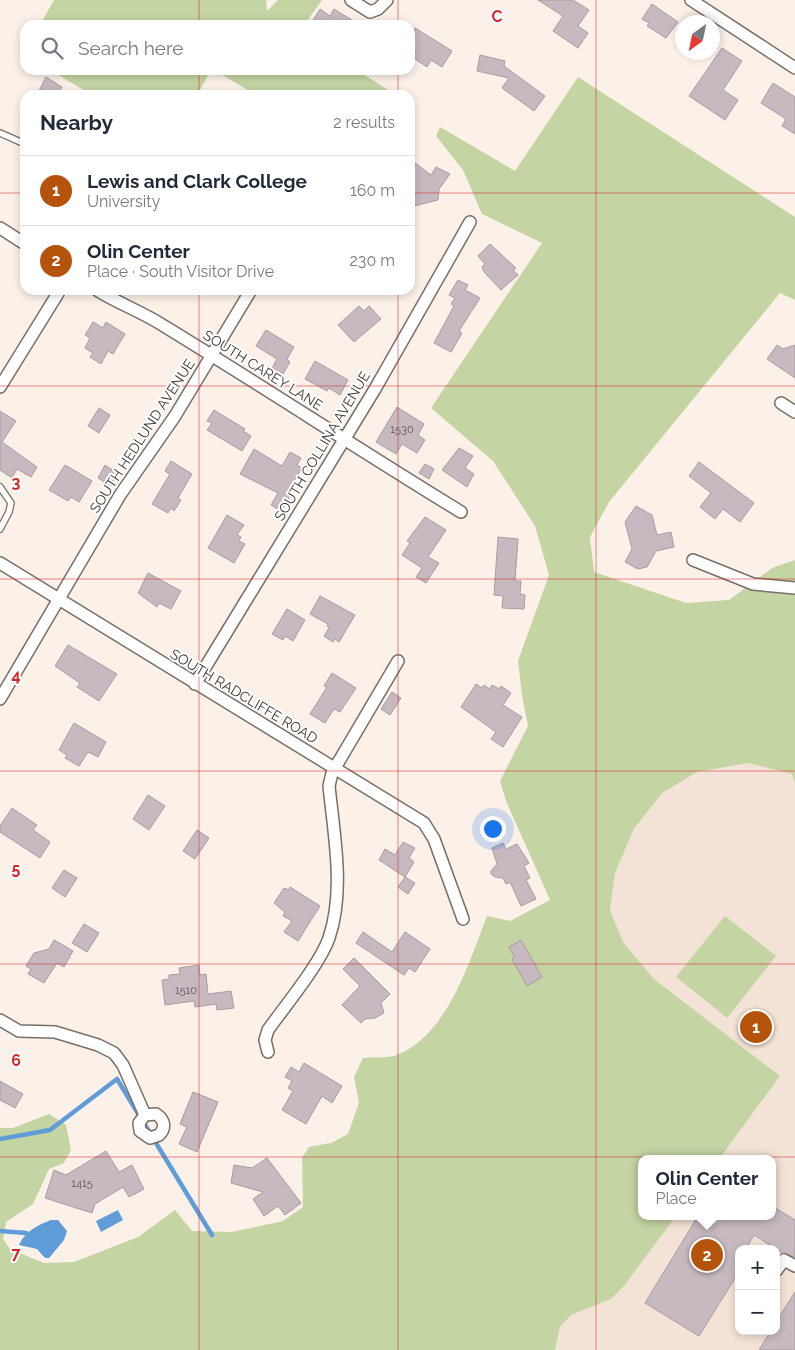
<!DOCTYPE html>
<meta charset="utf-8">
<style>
body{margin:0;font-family:Raleway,sans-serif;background:#f2f2f3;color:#1f2937}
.controls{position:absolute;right:15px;bottom:15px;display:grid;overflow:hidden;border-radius:10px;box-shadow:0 2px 8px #0003}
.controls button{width:45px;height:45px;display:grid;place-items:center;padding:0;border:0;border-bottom:1px solid #e0e1e3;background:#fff;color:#1f2937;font:25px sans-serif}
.compass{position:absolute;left:675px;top:15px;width:45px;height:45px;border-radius:50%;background:#fff;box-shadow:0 2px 8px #0003;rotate:213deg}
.you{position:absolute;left:492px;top:828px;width:18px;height:18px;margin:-12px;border:4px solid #fff;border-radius:50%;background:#1a73e8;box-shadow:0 0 0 8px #1a73e833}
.badge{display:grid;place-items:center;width:32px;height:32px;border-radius:50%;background:#b45309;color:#fff;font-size:16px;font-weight:700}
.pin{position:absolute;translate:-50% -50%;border:2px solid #fff;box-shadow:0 1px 5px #0006}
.popup{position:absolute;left:638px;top:1155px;width:138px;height:65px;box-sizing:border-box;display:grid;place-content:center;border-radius:10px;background:#fff;filter:drop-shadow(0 1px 4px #0005);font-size:16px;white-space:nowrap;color:#747a83}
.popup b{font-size:19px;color:#1f2937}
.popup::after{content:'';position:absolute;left:50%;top:100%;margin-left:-10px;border:10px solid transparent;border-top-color:#fff}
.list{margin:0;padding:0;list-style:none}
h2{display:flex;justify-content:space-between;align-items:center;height:65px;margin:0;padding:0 20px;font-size:21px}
h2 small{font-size:16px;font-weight:400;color:#747a83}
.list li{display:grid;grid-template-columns:32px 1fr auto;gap:15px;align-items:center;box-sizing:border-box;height:70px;padding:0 20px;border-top:1px solid #e0e1e3}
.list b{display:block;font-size:19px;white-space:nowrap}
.list p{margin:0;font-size:16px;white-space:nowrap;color:#747a83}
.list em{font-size:16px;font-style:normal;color:#747a83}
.icon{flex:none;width:28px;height:28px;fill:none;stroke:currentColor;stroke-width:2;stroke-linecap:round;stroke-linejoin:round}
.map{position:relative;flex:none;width:795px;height:1350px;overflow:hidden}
.search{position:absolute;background:#fff;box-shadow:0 2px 8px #0003;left:20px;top:20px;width:395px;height:55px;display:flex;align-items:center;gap:12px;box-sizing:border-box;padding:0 18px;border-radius:15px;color:#747a83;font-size:19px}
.panel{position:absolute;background:#fff;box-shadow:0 2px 8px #0003;left:20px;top:90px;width:395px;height:205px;border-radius:15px}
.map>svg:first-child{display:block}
.built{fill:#f3e3d6;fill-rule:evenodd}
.green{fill:#c4d4a3}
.water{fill:#5f9cd8}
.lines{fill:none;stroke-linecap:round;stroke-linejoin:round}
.stream{stroke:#5f9cd8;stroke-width:4.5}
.building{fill:#c6bac0;stroke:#a89ca2}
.lane-casing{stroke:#786f67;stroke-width:8}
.street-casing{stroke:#786f67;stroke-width:14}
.lane{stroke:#fff;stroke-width:5.5}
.street{stroke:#fff;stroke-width:11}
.grid{fill:none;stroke:#d62828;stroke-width:1;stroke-opacity:0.55}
.labels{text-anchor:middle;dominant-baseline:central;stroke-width:4;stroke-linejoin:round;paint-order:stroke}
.number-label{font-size:11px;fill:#5d5756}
.street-label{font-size:14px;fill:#3a3632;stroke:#fff}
.grid-label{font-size:16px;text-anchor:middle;font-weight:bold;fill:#d62828;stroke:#fff;stroke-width:4;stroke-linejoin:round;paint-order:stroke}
</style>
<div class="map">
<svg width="795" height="1350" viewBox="0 0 795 1350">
<rect width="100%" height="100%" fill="#fbf1e8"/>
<path class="built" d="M 748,763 L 792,774 L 795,783 L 795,1350 L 555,1350 L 560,1327 L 571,1315 L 611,1299 L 624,1286 L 676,1216 L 772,1216 L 772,1159 L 719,1159 L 780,1076 L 654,979 L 623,942 L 610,910 L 615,873 L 634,830 L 662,792 L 697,772 ZM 739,1249 L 776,1249 L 776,1331 L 739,1331 Z"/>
<path class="green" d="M 54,0 L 266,0 L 267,11 L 278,0 L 322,0 L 304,25 L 40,25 Z
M 50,70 L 211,70 L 197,95 L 92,95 Z
M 214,70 L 357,70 L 396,95 L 256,95 Z
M 578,77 L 795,217 L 795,300 L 780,293 L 609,502 L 590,537 L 594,572 L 686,603 L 729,600 L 772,568 L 795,560 L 795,783 L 792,774 L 748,763 L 697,772 L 662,793 L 634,829 L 615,873 L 610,910 L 623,942 L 654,979 L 780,1076 L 719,1159 L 642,1159 L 642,1216 L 676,1216 L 624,1286 L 611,1299 L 571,1315 L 560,1327 L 555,1350 L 0,1350 L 0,1128 L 13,1128 L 49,1114 L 66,1125 L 71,1150 L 64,1163 L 49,1169 L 33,1204 L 6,1222 L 3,1239 L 10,1249 L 44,1263 L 74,1262 L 138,1237 L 175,1210 L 192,1231 L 232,1232 L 283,1221 L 303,1207 L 302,1158 L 309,1147 L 331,1143 L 348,1134 L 359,1103 L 354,1077 L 363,1058 C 373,1057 385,1058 394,1056 C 447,1038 469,962 487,916 L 510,921 L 550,900 L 506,801 L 500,781 L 528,726 L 522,695 L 518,661 L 549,575 L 535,526 L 493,461 L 431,408 L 542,243 L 482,214 L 463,170 L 436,136 L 440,127 L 515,171 Z
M 725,916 L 776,956 L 727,1018 L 676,977 Z"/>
<path class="water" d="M 118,1210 L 123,1220 L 101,1232 L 96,1221 Z
M 51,1220 L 58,1220 L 67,1231 L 64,1240 L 49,1258 L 45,1258 L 37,1249 L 19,1245 C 25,1231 38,1225 51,1220 Z"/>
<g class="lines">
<path class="stream" d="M 0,1139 L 50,1130 L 117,1079 L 212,1235
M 0,1231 L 26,1233"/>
</g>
<path class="building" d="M 538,0 L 573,0 L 589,10 L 578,26 L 588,33 L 578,48 L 553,31 L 563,16 Z
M 652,4 L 678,22 L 666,38 L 647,26 L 649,23 L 642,19 Z
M 320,9 L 330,16 L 334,9 L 360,25 L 310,25 Z
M 415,28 L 452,51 L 442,67 L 431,60 L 427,67 L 412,57 L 416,51 L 410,47 L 410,36 Z
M 722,48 L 742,61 L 723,90 L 738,100 L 725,120 L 689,96 Z
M 480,55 L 505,61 L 504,66 L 545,96 L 534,111 L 502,88 L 509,78 L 477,71 Z
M 46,77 L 62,87 L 57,95 L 37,95 Z
M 773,83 L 795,97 L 795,134 L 782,126 L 786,119 L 761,103 Z
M 410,159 L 431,175 L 436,167 L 450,174 L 439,189 L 438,200 L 410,207 Z
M 490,244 L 516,268 L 513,270 L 518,275 L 501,290 L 484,272 L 482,267 L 485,264 L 478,256 Z
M 458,280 L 468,285 L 465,290 L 480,298 L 459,331 L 462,333 L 451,352 L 434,343 L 454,306 L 451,304 L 455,298 L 449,295 Z
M 359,306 L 364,311 L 369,306 L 381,319 L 354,342 L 338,325 Z
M 93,322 L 103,328 L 106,322 L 125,334 L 113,354 L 108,351 L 101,364 L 90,357 L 93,353 L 85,348 L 90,338 L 85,335 Z
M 266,330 L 294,347 L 287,359 L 290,362 L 283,374 L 272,368 L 277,359 L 256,346 Z
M 777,345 L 783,349 L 795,345 L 795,378 L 767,359 Z
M 315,361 L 348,380 L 340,395 L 329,388 L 327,391 L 305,379 Z
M 397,407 L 424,424 L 418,435 L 425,440 L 417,453 L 402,444 L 396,454 L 376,442 Z
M 99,408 L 110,415 L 99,433 L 88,426 Z
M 214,410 L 245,429 L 243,431 L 251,436 L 242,451 L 207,430 L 212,423 L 207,421 Z
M 0,411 L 16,421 L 2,442 L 37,467 L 31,477 L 17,469 L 12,478 L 0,470 Z
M 459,448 L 473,456 L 465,468 L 474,474 L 467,487 L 442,470 Z
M 254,449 L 282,466 L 290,452 L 301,458 L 297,465 L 302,468 L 286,494 L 290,496 L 281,511 L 271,505 L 278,493 L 240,474 Z
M 171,461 L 192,474 L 178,498 L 181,500 L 174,511 L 171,508 L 168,513 L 152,504 L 170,474 L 165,471 Z
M 699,462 L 754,503 L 740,522 L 723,509 L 715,519 L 700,507 L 711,493 L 689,476 Z
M 425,464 L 434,469 L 429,479 L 419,473 Z
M 65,465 L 92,481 L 79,502 L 71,497 L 68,501 L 49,490 Z
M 105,465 L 118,474 L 111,486 L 98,478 Z
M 636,506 L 652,515 L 657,535 L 671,532 L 674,547 L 656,551 L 647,567 L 638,569 L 625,562 L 632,549 L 625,522 Z
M 227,515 L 244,525 L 237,535 L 241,537 L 239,541 L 245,544 L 234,563 L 208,548 Z
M 425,517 L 446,530 L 428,557 L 439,563 L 426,583 L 416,577 L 422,568 L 402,555 L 410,543 L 407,541 Z
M 498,537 L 518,539 L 515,581 L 521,581 L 520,594 L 525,595 L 524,609 L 502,608 L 503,596 L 494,595 Z
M 148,573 L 181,591 L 171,609 L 159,603 L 157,607 L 138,593 Z
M 320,596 L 355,615 L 339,642 L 335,639 L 333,642 L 324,636 L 329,628 L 327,626 L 328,624 L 310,614 Z
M 287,609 L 305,620 L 293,641 L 285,636 L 283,640 L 272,634 Z
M 68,645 L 117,674 L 99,701 L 77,687 L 80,683 L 55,666 Z
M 332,673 L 356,688 L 340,712 L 334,709 L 325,723 L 310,714 L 327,687 L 324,686 Z
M 476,684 L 482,688 L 484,685 L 490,689 L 492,685 L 499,689 L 501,686 L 511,693 L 503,705 L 522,717 L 503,747 L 491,739 L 496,732 L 461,707 Z
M 392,692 L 401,698 L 390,715 L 381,709 Z
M 74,723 L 106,742 L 98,757 L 88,752 L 79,766 L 65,758 L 67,755 L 59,750 Z
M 148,795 L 165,806 L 149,830 L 133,819 Z
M 12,808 L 37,825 L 33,830 L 50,842 L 40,858 L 0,832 L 0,826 Z
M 197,830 L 209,838 L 195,859 L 183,851 Z
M 403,842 L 415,848 L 409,858 L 414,862 L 405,877 L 379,860 L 385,849 L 395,855 Z
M 503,843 L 506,849 L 517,844 L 529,863 L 524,866 L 530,878 L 526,880 L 536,899 L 521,906 L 510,882 L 506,884 L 503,878 L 495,877 L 491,874 L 491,871 L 497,864 L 492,848 Z
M 64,870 L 77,878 L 65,897 L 52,888 Z
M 405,877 L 415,883 L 408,894 L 398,887 Z
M 290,887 L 320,906 L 298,941 L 284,932 L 292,921 L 283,916 L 285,912 L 274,903 L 284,888 L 289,890 Z
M 84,924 L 99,933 L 87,952 L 72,943 Z
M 363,932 L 392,952 L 405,932 L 430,949 L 415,972 L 409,968 L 404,975 L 356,943 Z
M 54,940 L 73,951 L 64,967 L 57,963 L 44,983 L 28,974 L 31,969 L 26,966 L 34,953 L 49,949 Z
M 521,940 L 542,977 L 527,986 L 512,959 L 515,958 L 509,947 Z
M 354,958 L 390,994 L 381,1003 L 384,1013 L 375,1018 L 365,1019 L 361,1023 L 342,1005 L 360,986 L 343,969 Z
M 199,965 L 200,975 L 206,974 L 208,994 L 231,991 L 234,1008 L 217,1010 L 216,1004 L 195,1007 L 194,1001 L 165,1005 L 162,980 L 169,979 L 169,975 L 180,974 L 179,968 Z
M 304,1063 L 342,1086 L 332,1103 L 322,1096 L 306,1124 L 282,1110 L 293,1091 L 288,1088 L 292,1081 L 285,1077 L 291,1067 L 299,1072 Z
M 0,1081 L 23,1094 L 15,1108 L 0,1100 Z
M 193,1092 L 218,1102 L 197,1152 L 179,1144 L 187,1127 L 180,1124 Z
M 106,1151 L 119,1172 L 132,1165 L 144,1189 L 129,1197 L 123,1187 L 95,1204 L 92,1213 L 45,1198 L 54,1170 L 66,1175 Z
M 267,1158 L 301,1203 L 285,1215 L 278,1206 L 264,1216 L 253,1199 L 263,1192 L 231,1183 L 234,1165 L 252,1168 Z
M 772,1206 L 795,1220 L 795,1257 L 782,1253 L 754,1235 L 746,1249 L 739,1249 L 739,1272 L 699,1336 L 645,1303 L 698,1216 L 772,1216 Z
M 795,1292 L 795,1350 L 759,1350 L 771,1331 L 776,1331 L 776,1322 Z"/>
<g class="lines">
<g class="lane-casing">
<path id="lane" d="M 0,133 L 25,144
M 0,487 L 11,503 L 9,512 L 0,529"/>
</g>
<g class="street-casing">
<path id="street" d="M 351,0 L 370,12 L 378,9 L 387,0
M 691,0 L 795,68
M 0,228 L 25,244
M 97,290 C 119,304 143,312 164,326 C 264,387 361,451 461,512
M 0,387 L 60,290
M 781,403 L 795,412
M 693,560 L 753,584 L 795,588
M 0,563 L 424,823 L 434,839 L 463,919
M 195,684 L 375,389 L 470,222
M 0,699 L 120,495 L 175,416 L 251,290
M 0,1020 L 19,1031 L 55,1032 L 98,1045 L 114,1053 L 123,1065 L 145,1115 L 156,1114 C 165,1120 166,1128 159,1135 L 150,1138 L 140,1131 L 139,1123 L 145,1115
M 268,1052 L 265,1040 L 268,1030 C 285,1006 320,964 329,938 C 345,891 334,835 329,786 L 332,773 L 398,661
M 776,1271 L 784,1260 L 795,1266"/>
</g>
<use href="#lane" class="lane"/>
<use href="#street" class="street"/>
</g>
<path class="grid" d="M 199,0 L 199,25M 398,0 L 398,25M 596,0 L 596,1350M 199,70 L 199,95M 398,70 L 398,95M 0,193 L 25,193M 410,193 L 795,193M 199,290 L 199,1350M 398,290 L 398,1350M 0,386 L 795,386M 0,579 L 795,579M 0,771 L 795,771M 0,964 L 795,964M 0,1157 L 795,1157"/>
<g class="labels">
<g class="number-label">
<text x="402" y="429">1530</text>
<text x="186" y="990">1510</text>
<text x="82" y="1183">1415</text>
</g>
<g class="street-label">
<text transform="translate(263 370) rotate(32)">SOUTH CAREY LANE</text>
<text transform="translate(142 436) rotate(-57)">SOUTH HEDLUND AVENUE</text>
<text transform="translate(322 446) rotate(-59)">SOUTH COLLINA AVENUE</text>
<text transform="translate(244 696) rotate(31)">SOUTH RADCLIFFE ROAD</text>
</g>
</g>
<g class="grid-label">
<text x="497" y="22">C</text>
<text x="16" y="488">3</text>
<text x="16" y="681">4</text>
<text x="16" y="874">5</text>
<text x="16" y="1066">6</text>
<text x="16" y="1259">7</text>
</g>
</svg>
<div class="controls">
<button>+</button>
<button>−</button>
</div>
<svg class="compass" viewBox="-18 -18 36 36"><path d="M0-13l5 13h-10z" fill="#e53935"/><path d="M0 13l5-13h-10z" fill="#747a83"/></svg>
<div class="you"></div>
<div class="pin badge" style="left:756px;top:1027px">1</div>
<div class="pin badge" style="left:707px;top:1255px">2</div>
<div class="popup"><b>Olin Center</b>Place</div>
<div class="search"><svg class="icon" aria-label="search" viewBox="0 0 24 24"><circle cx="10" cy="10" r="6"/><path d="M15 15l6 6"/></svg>Search here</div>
<section class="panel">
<h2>Nearby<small>2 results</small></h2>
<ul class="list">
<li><span class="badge">1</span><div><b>Lewis and Clark College</b><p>University</p></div><em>160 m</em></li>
<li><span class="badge">2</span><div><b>Olin Center</b><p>Place · South Visitor Drive</p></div><em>230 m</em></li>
</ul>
</section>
</div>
